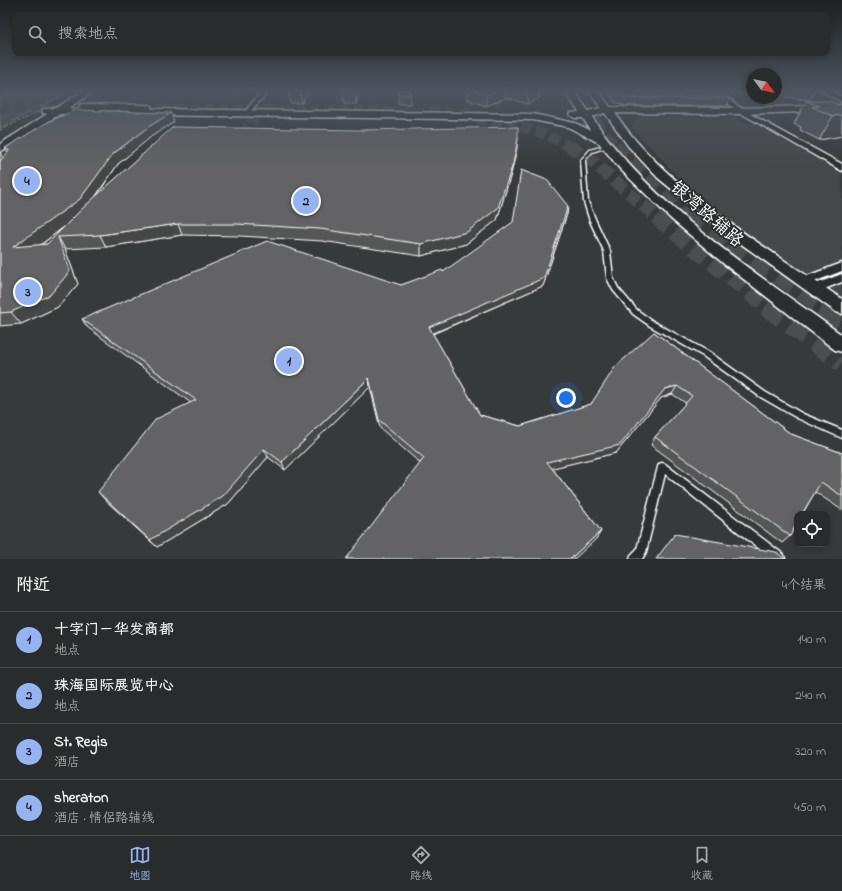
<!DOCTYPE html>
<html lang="zh">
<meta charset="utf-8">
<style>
body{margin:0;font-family:"Indie Flower","LXGW WenKai TC",sans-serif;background:#353838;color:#f1f3f6}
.controls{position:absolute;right:12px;bottom:12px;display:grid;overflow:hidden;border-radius:8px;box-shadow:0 2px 6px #0003}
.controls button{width:36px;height:36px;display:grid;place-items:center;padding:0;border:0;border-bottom:1px solid #454848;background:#292c2c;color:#f1f3f6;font:20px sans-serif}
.compass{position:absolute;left:746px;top:68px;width:36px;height:36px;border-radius:50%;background:#292c2c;box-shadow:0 2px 6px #0003;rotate:123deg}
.you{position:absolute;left:566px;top:398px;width:14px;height:14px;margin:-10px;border:3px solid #fff;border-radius:50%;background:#1a73e8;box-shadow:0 0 0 6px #1a73e833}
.badge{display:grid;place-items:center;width:26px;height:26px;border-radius:50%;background:#95b2f1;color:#111;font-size:13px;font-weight:700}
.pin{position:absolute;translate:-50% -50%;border:2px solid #fff;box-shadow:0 1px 4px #0006}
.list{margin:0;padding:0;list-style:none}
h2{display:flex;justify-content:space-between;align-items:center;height:52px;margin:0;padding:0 16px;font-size:17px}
h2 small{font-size:13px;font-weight:400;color:#a5a7a9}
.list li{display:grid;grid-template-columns:26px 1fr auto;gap:12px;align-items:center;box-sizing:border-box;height:56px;padding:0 16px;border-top:1px solid #454848}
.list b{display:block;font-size:15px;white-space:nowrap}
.list p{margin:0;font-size:13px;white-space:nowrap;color:#a5a7a9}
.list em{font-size:13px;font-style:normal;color:#a5a7a9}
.icon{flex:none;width:22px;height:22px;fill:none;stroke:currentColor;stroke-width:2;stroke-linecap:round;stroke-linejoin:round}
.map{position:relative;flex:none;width:842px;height:559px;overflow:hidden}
.search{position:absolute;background:#292c2c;box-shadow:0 2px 6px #0003;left:12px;right:12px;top:12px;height:44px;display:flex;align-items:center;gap:10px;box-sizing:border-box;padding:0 14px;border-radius:8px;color:#a5a7a9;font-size:15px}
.sheet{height:276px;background:#292c2c}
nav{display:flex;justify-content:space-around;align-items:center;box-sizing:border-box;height:56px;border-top:1px solid #454848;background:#292c2c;font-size:11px;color:#a5a7a9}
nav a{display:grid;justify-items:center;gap:2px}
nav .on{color:#95b2f1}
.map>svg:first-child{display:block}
.built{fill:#444748}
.green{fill:#505354;stroke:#a8a9aa}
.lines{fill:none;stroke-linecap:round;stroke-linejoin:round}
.secondary-tunnel-far3{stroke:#4b4e4f;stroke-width:10;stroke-dasharray:10 5;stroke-linecap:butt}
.secondary-tunnel-far2{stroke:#4b4e4f;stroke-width:13;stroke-dasharray:13 6;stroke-linecap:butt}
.secondary-tunnel-far1{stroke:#4b4e4f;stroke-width:16;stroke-dasharray:16 8;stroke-linecap:butt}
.secondary-tunnel{stroke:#4b4e4f;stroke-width:20;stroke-dasharray:20 10;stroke-linecap:butt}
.trunk-tunnel-far3{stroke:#4b4e4f;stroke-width:12;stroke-dasharray:12 6;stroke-linecap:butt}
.trunk-tunnel-far2{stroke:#4b4e4f;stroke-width:15;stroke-dasharray:15 8;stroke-linecap:butt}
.trunk-tunnel-far1{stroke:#4b4e4f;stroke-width:19;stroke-dasharray:19 10;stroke-linecap:butt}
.trunk-tunnel{stroke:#4b4e4f;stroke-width:24;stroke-dasharray:24 12;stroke-linecap:butt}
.service-casing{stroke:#fff;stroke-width:3}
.minor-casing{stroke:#fff;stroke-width:3}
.secondary-casing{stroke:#fff;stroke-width:3}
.path{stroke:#fff;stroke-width:1;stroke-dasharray:2 2;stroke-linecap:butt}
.service{fill:#2a2d2e;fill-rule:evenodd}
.minor{fill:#2a2d2e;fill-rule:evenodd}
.secondary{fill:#2a2d2e;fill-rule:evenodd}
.wall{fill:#555657;stroke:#fff;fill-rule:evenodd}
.shaded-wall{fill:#454647;stroke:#fff}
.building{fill:#636465;stroke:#fff}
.labels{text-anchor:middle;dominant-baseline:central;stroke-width:3.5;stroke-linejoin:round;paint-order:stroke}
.street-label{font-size:18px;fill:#fff;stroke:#2a2d2e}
</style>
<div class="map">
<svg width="842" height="559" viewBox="0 0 842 559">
<rect width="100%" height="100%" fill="#373a3b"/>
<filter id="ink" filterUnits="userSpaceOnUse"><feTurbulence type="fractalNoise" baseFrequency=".025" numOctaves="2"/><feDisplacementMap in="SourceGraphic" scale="8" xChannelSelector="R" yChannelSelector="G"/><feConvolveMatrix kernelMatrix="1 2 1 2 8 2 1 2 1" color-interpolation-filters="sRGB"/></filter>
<g filter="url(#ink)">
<path class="built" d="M 640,117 L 736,120 L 755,124 L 842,173 L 842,300 L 805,276 L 730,222 L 677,176 L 631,126 Z"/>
<path class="green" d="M 21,90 L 73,90 L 0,128 L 0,99 Z"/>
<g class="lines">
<path class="secondary-tunnel-far3" d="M 0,108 L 72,109
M 129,108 L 473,113
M 234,113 L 243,114 L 253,119 L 253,123 L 238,138
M 462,117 C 504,123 532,125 570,147"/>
<path class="secondary-tunnel-far2" d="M 569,146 L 585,155 L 658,218"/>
<path class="secondary-tunnel-far1" d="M 656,217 L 767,307"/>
<path class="secondary-tunnel" d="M 766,306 L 842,362"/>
<path class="trunk-tunnel-far3" d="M 574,90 L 590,115 L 615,147"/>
<path class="trunk-tunnel-far2" d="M 614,146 L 649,183 L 686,218"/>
<path class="trunk-tunnel-far1" d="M 685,217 L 739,262
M 731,241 L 824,307"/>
<path class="trunk-tunnel" d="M 822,306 L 842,319"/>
<g class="service-casing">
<path id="service" d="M 607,145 L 610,146 L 592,152 L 585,160 L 588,202 L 596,221 L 610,251 L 613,278 L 618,288 L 637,310 L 654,322 L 709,352 L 765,392 L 803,414 L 842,430 L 842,438 L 797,418 L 759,396 L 703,356 L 650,326 L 633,314 L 613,290 L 607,278 L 604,251 L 590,221 L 584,202 L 581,160 L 590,150 Z
M 662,463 L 665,464 L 784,555 L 785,559 L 772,559 L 665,474 L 646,552 L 642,559 L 630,559 L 631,555 L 637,549 L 658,467 L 659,464 Z"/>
</g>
<g class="minor-casing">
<path id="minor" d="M 263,90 L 269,90 L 251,111 L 247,111 L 247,109 Z
M 711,90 L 718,90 L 743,110 L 842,164 L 842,171 L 739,112 Z
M 820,90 L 828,90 L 842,97 L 842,102 Z
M 842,263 L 842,271 L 803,286 L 797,282 L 799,279 Z
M 842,274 L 842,282 L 814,293 L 808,289 L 810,286 Z"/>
</g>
<g class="secondary-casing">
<path id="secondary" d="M 85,90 L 96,90 L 69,108 L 79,109 L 80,105 L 83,104 L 148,105 L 151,106 L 152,109 L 533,114 L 575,123 L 590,130 L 583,118 L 575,118 L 570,115 L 571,113 L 579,112 L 564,90 L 574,90 L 588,111 L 601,108 L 588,90 L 598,90 L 610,107 L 741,108 L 842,105 L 842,111 L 741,114 L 615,113 C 622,123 629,133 637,142 C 692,204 773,252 842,299 L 842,314 L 836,312 L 719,228 L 658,178 L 628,146 L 605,113 L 592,117 C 652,207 755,272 842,335 L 842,352 L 835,350 L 724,264 L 670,218 L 620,169 L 599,143 L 568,127 L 533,120 L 137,115 L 133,114 L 133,111 L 99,110 L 99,114 L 95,115 L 60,114 L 0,152 L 0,144 L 47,114 L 43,113 L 42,111 L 43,109 L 56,108 Z"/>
</g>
<path class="path" d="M 0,98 L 19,90
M 0,130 L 38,112"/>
<use href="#service" class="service"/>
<use href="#minor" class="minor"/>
<use href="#secondary" class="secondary"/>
</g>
<path class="wall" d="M 290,90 L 307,90 L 307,93 L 302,103 L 290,103 L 288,92 Z
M 344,90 L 358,90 L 359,94 L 356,104 L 344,104 L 343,93 Z
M 411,90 L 410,104 L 398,104 L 398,94 Z
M 469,90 L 540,90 L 539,98 L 527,104 L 505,97 L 505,98 L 486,106 L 468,100 Z
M 606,90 L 719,90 L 730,98 L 727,106 L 625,106 L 615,102 Z
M 776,90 L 815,90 L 810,100 L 786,97 Z
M 806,101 L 838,105 L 842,104 L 842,136 L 819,140 L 800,130 L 801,127 L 794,124 Z
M 174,122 L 152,136 L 118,164 L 96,197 L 518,138 L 517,148 L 511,174 L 497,220 L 466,244 L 421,256 L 322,241 L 240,236 L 182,235 L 106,247 L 65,249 L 78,284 L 58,307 L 21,324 L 0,326 L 0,153 L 3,158 L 8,153 L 5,148 ZM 64,227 L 47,244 L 41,245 Z
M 568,206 L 567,214 L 543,286 L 433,334 L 480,415 L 520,426 L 591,404 L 654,332 L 791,434 L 842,453 L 842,510 L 815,492 L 790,536 L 782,543 L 651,445 L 655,437 L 686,403 L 672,394 L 661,398 L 616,453 L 552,468 L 601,531 L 596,539 L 420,463 L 380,428 L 370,387 L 285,470 L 268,457 L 228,504 L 157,547 L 105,500 L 98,492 L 191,403 L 87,327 L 82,319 L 401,285 L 443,272 Z"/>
<path class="shaded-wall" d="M 227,90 L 239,90 L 240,92 L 228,94 Z
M 302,90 L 307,90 L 307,93 L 302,103 L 300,92 Z
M 356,90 L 358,90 L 359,94 L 356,104 L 355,93 Z
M 499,90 L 506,90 L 505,98 L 486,106 L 486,95 Z
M 534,90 L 540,90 L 539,98 L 527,104 L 528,93 Z
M 171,113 L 174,122 L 152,136 L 118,164 L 86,210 L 22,259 L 13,247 L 113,154 L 148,127 Z
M 842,115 L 842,136 L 819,140 L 833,116 Z
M 518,138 L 517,148 L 511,174 L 497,220 L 466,244 L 421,256 L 421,244 Z
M 0,153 L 6,162 L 0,169 Z
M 568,206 L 567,214 L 543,286 L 429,335 L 429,327 Z
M 178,224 L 182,235 L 106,247 L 100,235 Z
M 58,237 L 65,249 L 78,284 L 58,307 L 21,324 L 11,312 Z
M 369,378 L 370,387 L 285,470 L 282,462 Z
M 677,386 L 672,394 L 661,398 L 616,453 L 545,470 L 547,462 L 665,389 Z
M 264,449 L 268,457 L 228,504 L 157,547 L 150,540 Z
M 601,531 L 596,539 L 574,559 L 570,559 Z"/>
<path class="building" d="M 290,90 L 302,90 L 300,92 L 288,92 Z
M 344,90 L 356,90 L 355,93 L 343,93 Z
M 399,90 L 410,90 L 410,94 L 398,94 Z
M 472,90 L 499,90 L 486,95 Z
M 518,90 L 535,90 L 528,93 Z
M 614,90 L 719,90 L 730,98 L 627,98 L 617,94 Z
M 806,101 L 830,101 L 838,105 L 842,104 L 842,115 L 833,116 L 812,107 L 819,106 Z
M 75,110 L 171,113 L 148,127 L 113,154 L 80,199 L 13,247 L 47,244 L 85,206 L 173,127 L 360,130 L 518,127 L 518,138 L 513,164 L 498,208 L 467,232 L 421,244 L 320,229 L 237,224 L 178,224 L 100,235 L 58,237 L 70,271 L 50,295 L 11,312 L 0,313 L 0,161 L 9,151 L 9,150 L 5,148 L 46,123 Z
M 521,170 L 547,180 L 568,206 L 544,278 L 429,327 L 480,415 L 520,426 L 591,404 L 615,367 L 654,332 L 791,434 L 842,453 L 842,496 L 821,482 L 802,514 L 797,514 L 797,523 L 790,536 L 655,437 L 692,396 L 677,386 L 665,389 L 620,445 L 547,462 L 601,531 L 570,559 L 346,559 L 424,458 L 379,420 L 369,378 L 282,462 L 264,449 L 223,496 L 150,540 L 98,492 L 156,419 L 196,400 L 82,319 L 267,241 L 401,285 L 442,270 L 443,272 L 513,222 Z
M 675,534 L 776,552 L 785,559 L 656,559 Z"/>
</g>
<linearGradient id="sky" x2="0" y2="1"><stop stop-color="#1e2020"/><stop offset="0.54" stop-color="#4d5560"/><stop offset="1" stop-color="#4d5560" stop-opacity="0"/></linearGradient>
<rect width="842" height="168" fill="url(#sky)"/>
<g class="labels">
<g class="street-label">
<text transform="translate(706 215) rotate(41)">银湾路辅路</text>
</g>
</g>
</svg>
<div class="controls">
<button><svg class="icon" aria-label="locate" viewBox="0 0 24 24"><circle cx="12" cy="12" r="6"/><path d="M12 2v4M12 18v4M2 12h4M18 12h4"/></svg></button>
</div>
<svg class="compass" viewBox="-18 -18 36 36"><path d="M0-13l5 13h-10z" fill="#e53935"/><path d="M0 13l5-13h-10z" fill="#a5a7a9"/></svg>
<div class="you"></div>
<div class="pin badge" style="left:289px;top:361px">1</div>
<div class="pin badge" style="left:306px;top:201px">2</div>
<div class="pin badge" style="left:28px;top:292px">3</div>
<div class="pin badge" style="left:27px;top:181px">4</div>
<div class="search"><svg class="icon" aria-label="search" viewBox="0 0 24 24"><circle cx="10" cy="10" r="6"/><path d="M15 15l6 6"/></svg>搜索地点</div>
</div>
<section class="sheet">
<h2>附近<small>4个结果</small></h2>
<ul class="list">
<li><span class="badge">1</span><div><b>十字门－华发商都</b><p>地点</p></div><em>140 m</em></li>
<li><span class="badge">2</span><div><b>珠海国际展览中心</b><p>地点</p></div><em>240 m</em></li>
<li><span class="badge">3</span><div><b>St. Regis</b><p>酒店</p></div><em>320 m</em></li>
<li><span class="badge">4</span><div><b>sheraton</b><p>酒店 · 情侣路辅线</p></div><em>450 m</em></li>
</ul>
</section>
<nav>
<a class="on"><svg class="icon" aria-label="map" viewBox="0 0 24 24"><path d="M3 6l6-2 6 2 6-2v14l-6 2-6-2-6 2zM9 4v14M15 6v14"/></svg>地图</a>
<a><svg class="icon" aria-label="directions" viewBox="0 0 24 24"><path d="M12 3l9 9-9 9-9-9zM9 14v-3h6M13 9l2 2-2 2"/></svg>路线</a>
<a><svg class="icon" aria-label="saved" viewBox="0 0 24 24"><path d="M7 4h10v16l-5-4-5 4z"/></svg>收藏</a>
</nav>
